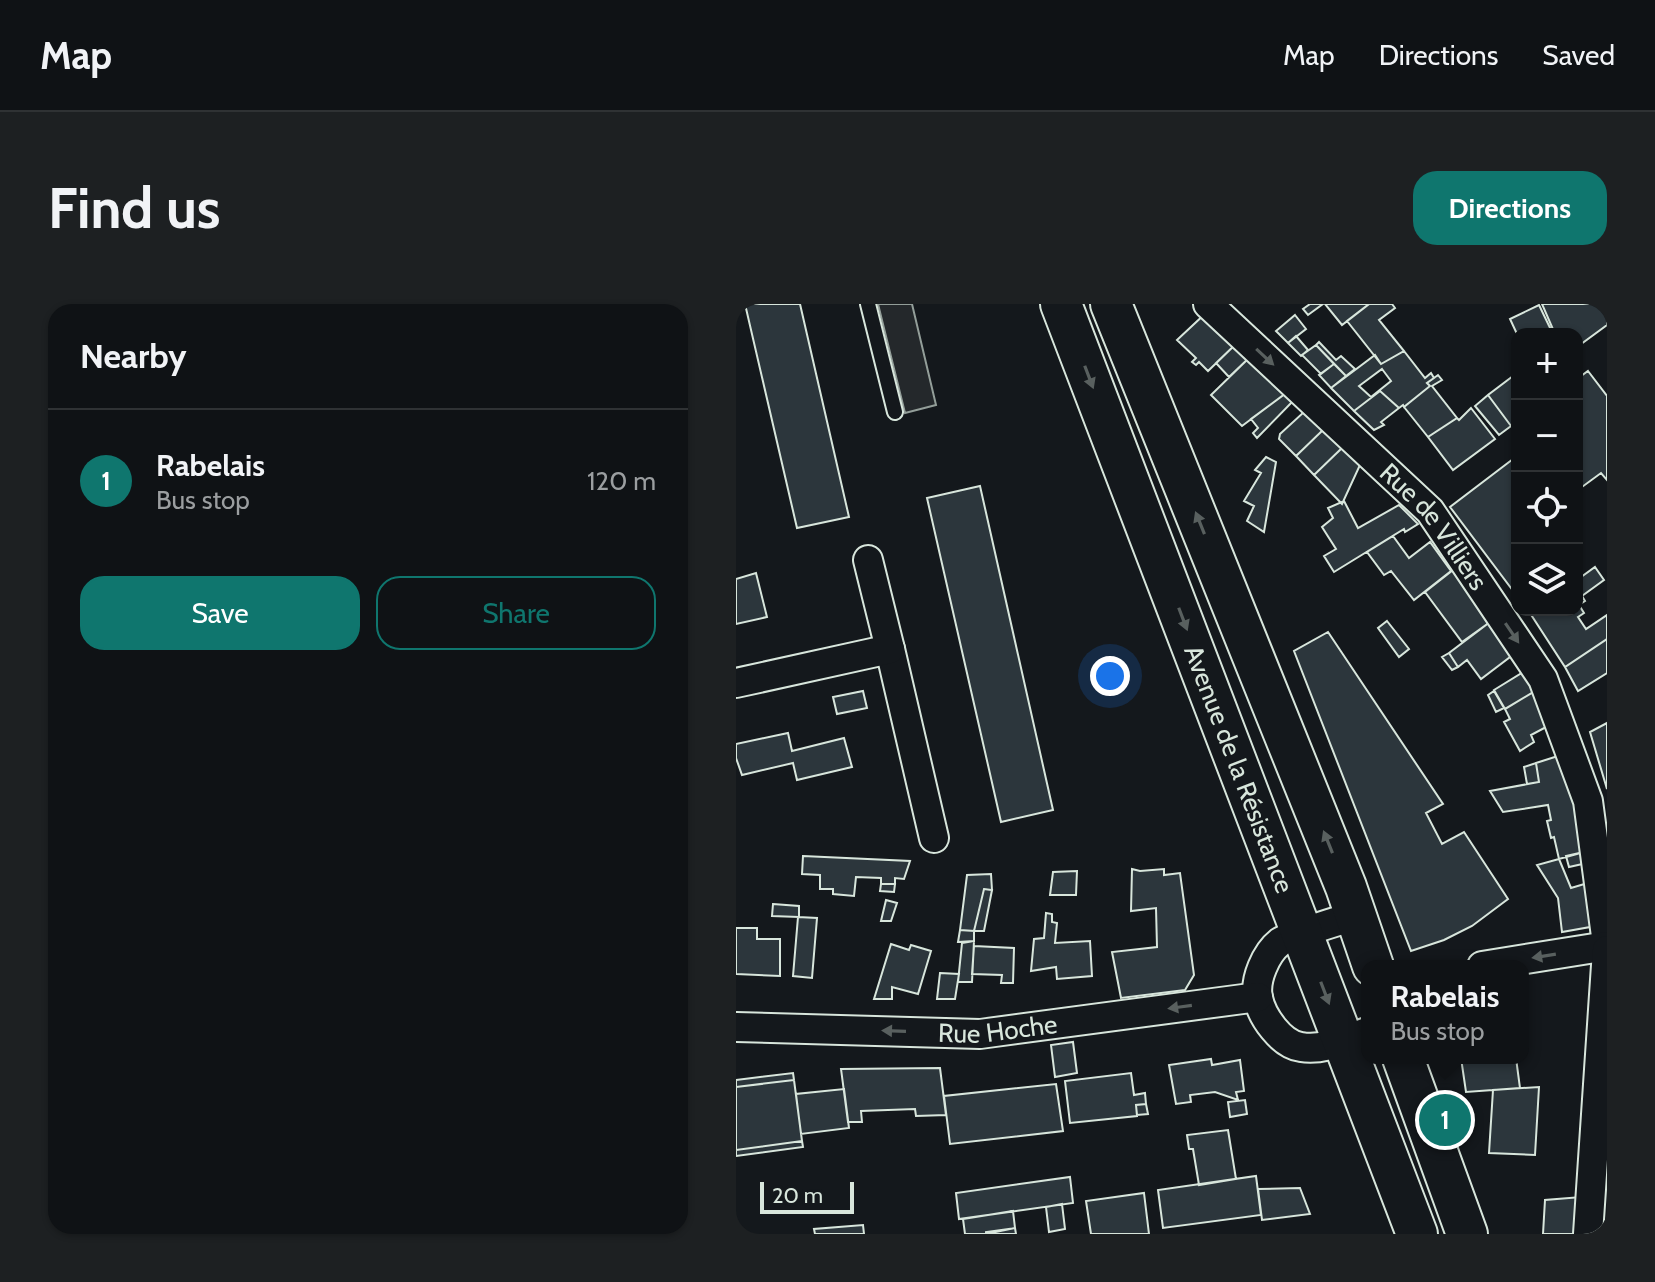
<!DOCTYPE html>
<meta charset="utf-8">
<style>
body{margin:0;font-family:Cabin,sans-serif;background:#1d2022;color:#f1f3f6}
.controls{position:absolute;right:24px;top:24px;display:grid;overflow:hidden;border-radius:16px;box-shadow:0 2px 6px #0004}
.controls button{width:72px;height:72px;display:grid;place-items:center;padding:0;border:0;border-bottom:2px solid #2f3234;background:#0f1215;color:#f1f3f6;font:40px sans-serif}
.scale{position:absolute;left:24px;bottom:20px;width:94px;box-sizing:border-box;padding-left:8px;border:4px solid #d8e6dc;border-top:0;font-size:22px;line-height:28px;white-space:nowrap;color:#d8e6dc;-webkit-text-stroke:6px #14181c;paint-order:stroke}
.you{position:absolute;left:374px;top:372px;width:28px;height:28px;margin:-20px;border:6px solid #fff;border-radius:50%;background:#1a73e8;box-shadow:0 0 0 12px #1a73e833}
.badge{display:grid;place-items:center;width:52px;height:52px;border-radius:50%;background:#0f766e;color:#fff;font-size:26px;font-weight:700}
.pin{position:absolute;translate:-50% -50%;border:4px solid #fff;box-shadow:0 2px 8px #0006}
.popup{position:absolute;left:625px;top:656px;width:168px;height:104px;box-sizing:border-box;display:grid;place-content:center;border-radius:16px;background:#0f1215;filter:drop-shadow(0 2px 6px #0005);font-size:26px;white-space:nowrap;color:#9b9ea0}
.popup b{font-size:30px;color:#f1f3f6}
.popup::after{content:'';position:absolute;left:50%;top:100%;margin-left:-16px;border:16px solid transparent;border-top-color:#0f1215}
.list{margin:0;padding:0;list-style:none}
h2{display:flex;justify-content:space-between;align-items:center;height:104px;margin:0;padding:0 32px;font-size:34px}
h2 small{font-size:26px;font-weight:400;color:#9b9ea0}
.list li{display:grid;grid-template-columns:52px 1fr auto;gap:24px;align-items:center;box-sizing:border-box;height:144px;padding:0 32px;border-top:2px solid #2f3234}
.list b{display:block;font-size:30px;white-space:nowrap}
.list p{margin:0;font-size:26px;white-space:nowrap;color:#9b9ea0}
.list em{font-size:26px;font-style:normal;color:#9b9ea0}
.actions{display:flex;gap:16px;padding:24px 32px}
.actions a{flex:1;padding:18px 0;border:2px solid #0f766e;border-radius:24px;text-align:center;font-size:28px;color:#0f766e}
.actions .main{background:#0f766e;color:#fff}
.icon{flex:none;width:44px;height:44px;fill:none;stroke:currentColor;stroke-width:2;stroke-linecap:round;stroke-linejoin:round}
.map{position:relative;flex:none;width:871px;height:930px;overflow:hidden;border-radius:24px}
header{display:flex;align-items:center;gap:48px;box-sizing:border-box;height:112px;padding:0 40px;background:#0f1215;border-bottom:2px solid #2f3234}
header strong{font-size:38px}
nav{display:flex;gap:44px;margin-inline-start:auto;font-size:28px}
.intro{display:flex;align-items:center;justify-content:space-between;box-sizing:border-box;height:192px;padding:0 48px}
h1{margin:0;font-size:56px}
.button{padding:20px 36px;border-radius:24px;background:#0f766e;color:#fff;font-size:28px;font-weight:700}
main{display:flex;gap:48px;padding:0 48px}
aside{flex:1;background:#0f1215;border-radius:24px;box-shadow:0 2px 6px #0004}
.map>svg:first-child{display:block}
.parking{fill:#24282b;stroke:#939e99;stroke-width:2}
.building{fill:#2c363c;stroke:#d8e6dc;stroke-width:2;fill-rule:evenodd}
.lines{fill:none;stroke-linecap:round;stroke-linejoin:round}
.service-casing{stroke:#d8e6dc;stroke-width:18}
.minor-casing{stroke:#d8e6dc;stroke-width:32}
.secondary-casing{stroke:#d8e6dc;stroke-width:44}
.service{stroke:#14181c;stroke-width:14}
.minor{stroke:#14181c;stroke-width:28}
.secondary{stroke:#14181c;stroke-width:40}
.oneway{fill:#59605f}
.labels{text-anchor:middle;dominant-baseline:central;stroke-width:6;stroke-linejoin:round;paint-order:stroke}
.street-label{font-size:26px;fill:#d8e6dc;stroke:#14181c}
</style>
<header>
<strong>Map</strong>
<nav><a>Map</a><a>Directions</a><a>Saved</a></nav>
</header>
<div class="intro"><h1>Find us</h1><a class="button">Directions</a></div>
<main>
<aside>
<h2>Nearby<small></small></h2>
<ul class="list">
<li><span class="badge">1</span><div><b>Rabelais</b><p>Bus stop</p></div><em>120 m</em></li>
</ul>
<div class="actions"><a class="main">Save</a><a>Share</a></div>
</aside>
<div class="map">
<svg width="871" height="930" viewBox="0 0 871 930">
<rect width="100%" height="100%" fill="#14181c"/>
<path class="parking" d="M 142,0 L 176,0 L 200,101 L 169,109 Z"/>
<path class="building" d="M 9,0 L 64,0 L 113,213 L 61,224 Z
M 574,0 L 587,0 L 572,11 L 567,5 Z
M 589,0 L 631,0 L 632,1 L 606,21 Z
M 656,0 L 659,4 L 643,16 L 668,47 L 645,60 L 611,17 L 633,0 Z
M 806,0 L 871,0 L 871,21 L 841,43 L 841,30 L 819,30 Z
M 803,1 L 817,30 L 781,30 L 774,15 Z
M 471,8 L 502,38 L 472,67 L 463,58 L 460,61 L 456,58 L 460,54 L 441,36 Z
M 559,11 L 570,25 L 552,39 L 540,27 Z
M 560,32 L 572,46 L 565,52 L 552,39 Z
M 502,38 L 515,52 L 493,73 L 480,59 Z
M 583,38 L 600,56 L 605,52 L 619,65 L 610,72 L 580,41 Z
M 580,41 L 598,60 L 585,70 L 566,51 Z
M 668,47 L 689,74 L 695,69 L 698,74 L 691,79 L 694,82 L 668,103 L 667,101 L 663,104 L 644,87 L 618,107 L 595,84 L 639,51 L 645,60 ZM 646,65 L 655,77 L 635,93 L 623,82 Z
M 515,52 L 550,89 L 506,122 L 475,91 Z
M 598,60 L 610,72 L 595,84 L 583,71 Z
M 852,67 L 871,92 L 871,176 L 865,169 L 846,183 L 841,177 L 841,75 Z
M 781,69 L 781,118 L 775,122 L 752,91 Z
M 702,71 L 706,76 L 696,82 L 721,114 L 692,133 L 668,103 L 694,82 L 691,79 Z
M 644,87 L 663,104 L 645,118 L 648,121 L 638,126 L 618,107 Z
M 550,89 L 558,96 L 521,134 L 517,129 L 522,124 L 515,115 Z
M 752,91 L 775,122 L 763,131 L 739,102 Z
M 735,104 L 759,135 L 717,166 L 692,133 L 721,114 L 723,116 Z
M 569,107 L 588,125 L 560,152 L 543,135 L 544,130 Z
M 588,125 L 606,144 L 578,171 L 560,152 Z
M 606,144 L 624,161 L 606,200 L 578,171 Z
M 781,152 L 781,292 L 714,203 Z
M 530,153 L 540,158 L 528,228 L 511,217 L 518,202 L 508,197 L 525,169 L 519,166 Z
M 244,182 L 317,506 L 265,518 L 191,194 Z
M 608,197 L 622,224 L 663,201 L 682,220 L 669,228 L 668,225 L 598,268 L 588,252 L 600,245 L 586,223 L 597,214 L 592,204 Z
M 657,232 L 673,254 L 694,238 L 715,267 L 678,296 L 655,267 L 648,271 L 631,248 Z
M 859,263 L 868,276 L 846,292 L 849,297 L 843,301 L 848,309 L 842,313 L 850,325 L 871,311 L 871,335 L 829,363 L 792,306 L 841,306 L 841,276 Z
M 717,266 L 754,318 L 726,338 L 689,288 Z
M 20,269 L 31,313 L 0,320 L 0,275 Z
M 651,317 L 673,345 L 663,353 L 642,324 Z
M 754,318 L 778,350 L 745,375 L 731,356 L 722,363 L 713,349 Z
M 592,328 L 707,500 L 690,509 L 706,540 L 728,528 L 772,595 L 736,622 L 708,636 L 675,647 L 558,347 Z
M 871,335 L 871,369 L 842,387 L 829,363 Z
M 713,349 L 722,363 L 716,366 L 706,353 Z
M 789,367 L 799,387 L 769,405 L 758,386 Z
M 127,387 L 131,404 L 101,410 L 97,393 Z
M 758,387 L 768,404 L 760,408 L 752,391 Z
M 799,387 L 814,421 L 795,431 L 798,438 L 784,447 L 768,418 L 774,415 L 769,405 Z
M 871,419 L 871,485 L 854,428 Z
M 52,429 L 56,447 L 108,434 L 116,463 L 61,476 L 57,459 L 6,471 L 0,454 L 0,440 Z
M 825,451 L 834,475 L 848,548 L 823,555 L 818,533 L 815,534 L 811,517 L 815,516 L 812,501 L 767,508 L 754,487 L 803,478 L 800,459 Z
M 800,459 L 803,478 L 791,480 L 788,463 Z
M 848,548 L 851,559 L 833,563 L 830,552 Z
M 67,552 L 174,557 L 168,575 L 159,574 L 159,580 L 145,580 L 145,574 L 120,573 L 118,592 L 97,590 L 97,585 L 84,585 L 84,571 L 66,570 Z
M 823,555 L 835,584 L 855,578 L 863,612 L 854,623 L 826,628 L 822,594 L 801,561 Z
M 396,565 L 404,567 L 428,565 L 428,571 L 444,569 L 458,671 L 449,686 L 385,694 L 376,648 L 421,643 L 420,604 L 395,607 Z
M 341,567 L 340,591 L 314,591 L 317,568 Z
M 255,570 L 256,586 L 248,585 L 238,627 L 224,626 L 231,571 Z
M 145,580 L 159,580 L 158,588 L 144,587 Z
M 248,585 L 256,586 L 248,627 L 238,627 Z
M 150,596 L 161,599 L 155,617 L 145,617 Z
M 37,600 L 63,602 L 63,613 L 36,612 Z
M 310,609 L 316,610 L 316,618 L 321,619 L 319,639 L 354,637 L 356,672 L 321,675 L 320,663 L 295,667 L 298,635 L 308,634 Z
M 62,613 L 81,614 L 76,674 L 57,672 Z
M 0,624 L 21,624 L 21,635 L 44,635 L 44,672 L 0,670 Z
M 224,626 L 238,627 L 238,637 L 222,638 Z
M 238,637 L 236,678 L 222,678 L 226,639 Z
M 155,640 L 173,646 L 175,641 L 195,647 L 182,690 L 156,683 L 156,695 L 138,695 Z
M 238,642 L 278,644 L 277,679 L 265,679 L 266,671 L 236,670 Z
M 204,669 L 223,670 L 219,695 L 201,695 Z
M 337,738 L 341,769 L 319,773 L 315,741 Z
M 725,754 L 780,754 L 784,784 L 730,788 Z
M 475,755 L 476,761 L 504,756 L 508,787 L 500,788 L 502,796 L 479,788 L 454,791 L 455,798 L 440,800 L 433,761 Z
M 204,764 L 210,811 L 180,812 L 179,805 L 125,807 L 126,818 L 112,818 L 105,765 Z
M 57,769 L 58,776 L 0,783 L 0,776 Z
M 395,769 L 398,791 L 409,789 L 410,800 L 400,801 L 401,812 L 334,819 L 329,777 Z
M 58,776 L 66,837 L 0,846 L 0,783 Z
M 320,780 L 327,827 L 214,840 L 208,792 Z
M 803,783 L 799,851 L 753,849 L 757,786 Z
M 108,785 L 113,824 L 65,830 L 60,790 Z
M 509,796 L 511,810 L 494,813 L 492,798 Z
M 410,800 L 412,810 L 401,811 L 400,801 Z
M 492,826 L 500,875 L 463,881 L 457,845 L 453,845 L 451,831 Z
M 66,837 L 67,843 L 0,852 L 0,846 Z
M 520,872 L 525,911 L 427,924 L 422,886 Z
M 334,873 L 337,899 L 223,915 L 220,889 Z
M 564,884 L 574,910 L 526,916 L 522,885 Z
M 408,889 L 413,930 L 355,930 L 350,897 Z
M 845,893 L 842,930 L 807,930 L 809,896 Z
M 326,900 L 329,925 L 313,928 L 310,903 Z
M 277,907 L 279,924 L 250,930 L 229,930 L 227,915 Z
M 127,921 L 128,930 L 79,930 L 78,925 Z
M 279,924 L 280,930 L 250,930 L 250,928 Z"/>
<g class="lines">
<g class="service-casing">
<path id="service" d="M 132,0 L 159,108"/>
</g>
<g class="minor-casing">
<g id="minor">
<path id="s1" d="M 472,0 L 694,207 L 807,375 L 852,497 L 871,640"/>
<path d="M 154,345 L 198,534"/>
<path d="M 0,379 L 154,345 L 132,256"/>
<path d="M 621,611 C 606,616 554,631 544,638 C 530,649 518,676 522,694 C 526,713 545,740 565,743 C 588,747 610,735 631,728"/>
<path d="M 746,662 L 871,642"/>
<path id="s2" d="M 0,723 L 244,730 L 522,693"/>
<path d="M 852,930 L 871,646"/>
</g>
</g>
<g class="secondary-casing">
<g id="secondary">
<path id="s3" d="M 325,0 L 681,930"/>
<path d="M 375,0 L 610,583 L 637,662"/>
<path d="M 667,754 L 731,930"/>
</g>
</g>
<use href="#service" class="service"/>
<use href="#minor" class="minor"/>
<use href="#secondary" class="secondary"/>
</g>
<defs><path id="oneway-solid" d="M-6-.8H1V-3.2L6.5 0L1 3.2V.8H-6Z" transform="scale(2)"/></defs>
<g class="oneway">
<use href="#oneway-solid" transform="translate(529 53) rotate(43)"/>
<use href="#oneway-solid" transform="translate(353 73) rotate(69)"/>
<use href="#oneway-solid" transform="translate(464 219) rotate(-112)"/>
<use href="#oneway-solid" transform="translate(447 315) rotate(69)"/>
<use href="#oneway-solid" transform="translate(776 329) rotate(56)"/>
<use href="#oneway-solid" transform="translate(592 538) rotate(-112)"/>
<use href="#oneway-solid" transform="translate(808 652) rotate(171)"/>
<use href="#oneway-solid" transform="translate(589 689) rotate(69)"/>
<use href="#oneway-solid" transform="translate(444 703) rotate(172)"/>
<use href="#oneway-solid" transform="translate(158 727) rotate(-178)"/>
</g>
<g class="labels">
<g class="street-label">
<text stroke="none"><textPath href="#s1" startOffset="318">Rue de Villiers</textPath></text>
<text stroke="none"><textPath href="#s3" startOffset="498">Avenue de la Résistance</textPath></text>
<text stroke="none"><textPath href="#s2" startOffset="262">Rue Hoche</textPath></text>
</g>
</g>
</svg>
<div class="controls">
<button>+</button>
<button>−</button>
<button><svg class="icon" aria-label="locate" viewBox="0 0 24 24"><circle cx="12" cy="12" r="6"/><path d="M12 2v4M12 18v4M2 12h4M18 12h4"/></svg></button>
<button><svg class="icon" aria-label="layers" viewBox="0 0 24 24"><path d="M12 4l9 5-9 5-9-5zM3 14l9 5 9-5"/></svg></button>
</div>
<div class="scale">20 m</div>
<div class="you"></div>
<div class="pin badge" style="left:709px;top:816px">1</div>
<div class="popup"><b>Rabelais</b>Bus stop</div>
</div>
</main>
